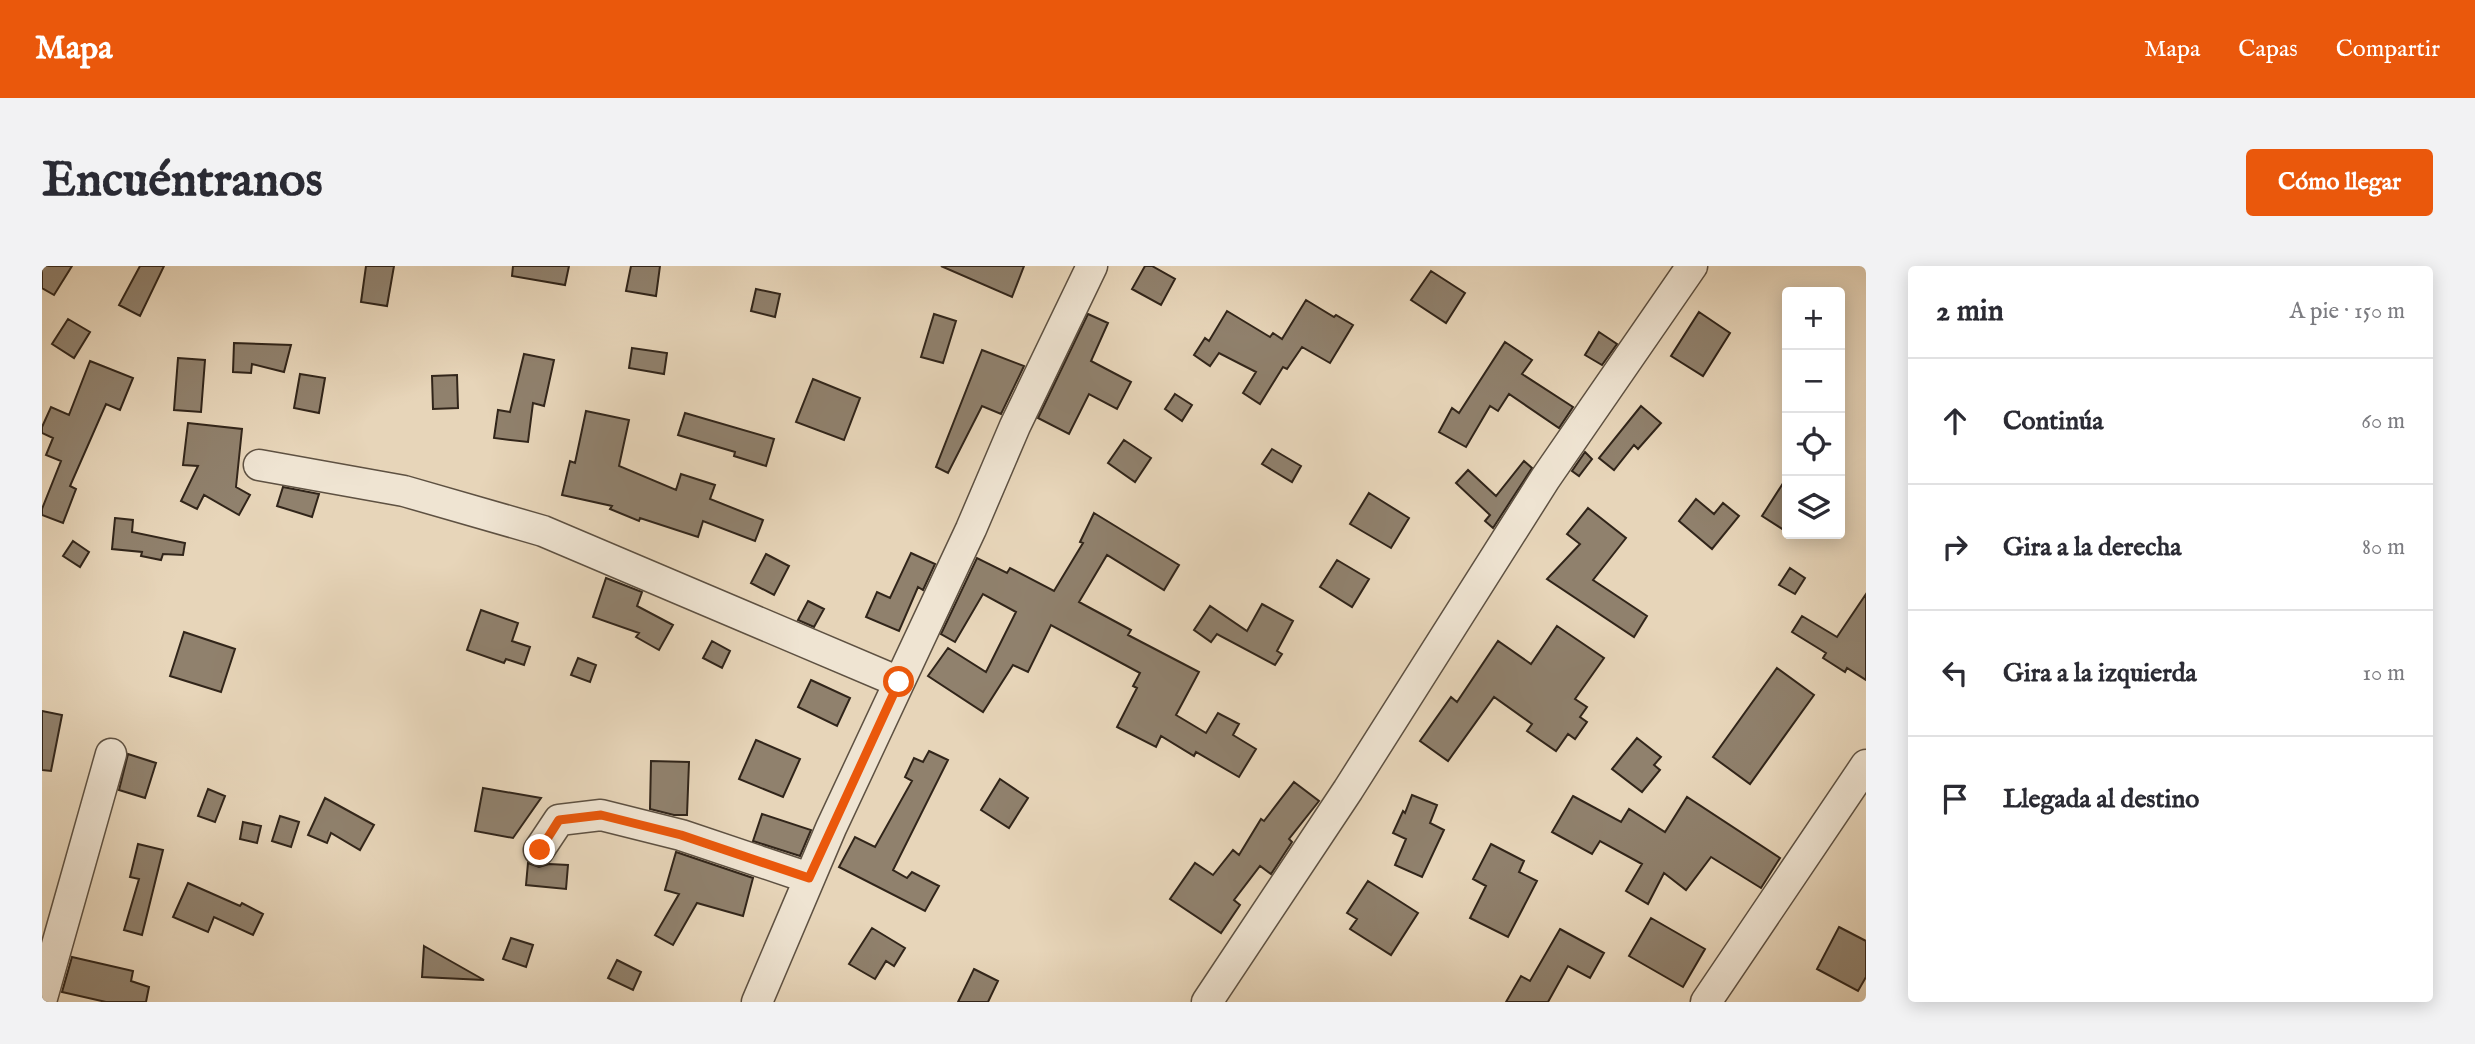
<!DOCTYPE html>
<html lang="es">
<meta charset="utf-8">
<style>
body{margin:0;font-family:"IM FELL English",serif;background:#f2f2f3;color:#2b2b33}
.controls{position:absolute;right:21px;top:21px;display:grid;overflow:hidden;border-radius:7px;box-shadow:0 4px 18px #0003}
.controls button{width:63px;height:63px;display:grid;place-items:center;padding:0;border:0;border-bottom:2px solid #e1e1e2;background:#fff;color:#2b2b33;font:35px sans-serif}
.stop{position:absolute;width:21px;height:21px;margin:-16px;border:5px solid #ea580c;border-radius:50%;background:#fff}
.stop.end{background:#ea580c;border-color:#fff;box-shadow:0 2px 7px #0008}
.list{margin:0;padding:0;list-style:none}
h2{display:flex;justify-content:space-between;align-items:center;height:91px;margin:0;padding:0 28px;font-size:30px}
h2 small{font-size:23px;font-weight:400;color:#7c7c81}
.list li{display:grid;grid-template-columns:46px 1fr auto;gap:21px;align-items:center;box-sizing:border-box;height:126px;padding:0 28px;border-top:2px solid #e1e1e2}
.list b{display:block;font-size:26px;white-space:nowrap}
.list em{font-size:23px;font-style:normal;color:#7c7c81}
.icon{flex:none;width:38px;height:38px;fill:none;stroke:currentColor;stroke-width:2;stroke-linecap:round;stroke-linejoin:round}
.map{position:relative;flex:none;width:1824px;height:736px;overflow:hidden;border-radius:7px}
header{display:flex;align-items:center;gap:42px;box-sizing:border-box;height:98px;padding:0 35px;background:#ea580c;color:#fff}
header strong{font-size:33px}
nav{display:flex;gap:38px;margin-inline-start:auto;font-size:24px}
.intro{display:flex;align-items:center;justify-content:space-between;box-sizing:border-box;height:168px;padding:0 42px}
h1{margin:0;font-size:49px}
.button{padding:18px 32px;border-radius:7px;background:#ea580c;color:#fff;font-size:24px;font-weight:700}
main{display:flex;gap:42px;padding:0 42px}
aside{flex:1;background:#fff;border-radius:7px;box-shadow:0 4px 18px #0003}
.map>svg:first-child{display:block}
.building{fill:#90816d;stroke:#31251a;stroke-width:2}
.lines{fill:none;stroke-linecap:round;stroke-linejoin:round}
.minor-casing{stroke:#5e5142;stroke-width:33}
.minor{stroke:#efe4d2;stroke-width:30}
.route{stroke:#ea580c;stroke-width:9}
</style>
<header>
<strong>Mapa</strong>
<nav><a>Mapa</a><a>Capas</a><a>Compartir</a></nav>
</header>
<div class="intro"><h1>Encuéntranos</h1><a class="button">Cómo llegar</a></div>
<main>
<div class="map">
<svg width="1824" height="736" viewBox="0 0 1824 736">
<rect width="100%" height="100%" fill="#e7d5b9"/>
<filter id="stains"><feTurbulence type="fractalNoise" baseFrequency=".00286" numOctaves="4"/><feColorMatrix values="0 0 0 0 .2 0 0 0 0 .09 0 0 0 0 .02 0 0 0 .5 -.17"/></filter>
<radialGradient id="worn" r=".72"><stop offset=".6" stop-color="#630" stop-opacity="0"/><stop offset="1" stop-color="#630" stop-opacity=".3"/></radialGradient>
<path class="building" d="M 0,0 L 30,0 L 12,29 L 0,22 Z
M 98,0 L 122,0 L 98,50 L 77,39 Z
M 324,0 L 352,0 L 345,40 L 319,36 Z
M 471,0 L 527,0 L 523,19 L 470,10 Z
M 589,0 L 618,0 L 614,30 L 584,25 Z
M 899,0 L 982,0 L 970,31 Z
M 1103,0 L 1110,0 L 1133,13 L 1119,39 L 1090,23 Z
M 1389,5 L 1423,27 L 1404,57 L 1369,34 Z
M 714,23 L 738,28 L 733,51 L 709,45 Z
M 1264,34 L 1292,51 L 1294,49 L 1311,59 L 1288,97 L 1260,81 L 1245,103 L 1241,101 L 1218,138 L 1201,127 L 1214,106 L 1177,87 L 1168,100 L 1152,89 L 1163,72 L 1167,75 L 1185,45 L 1228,71 L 1231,67 L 1240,73 Z
M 1657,46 L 1688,67 L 1661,110 L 1629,90 Z
M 892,48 L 914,55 L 901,97 L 879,91 Z
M 1046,48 L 1066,57 L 1049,95 L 1089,116 L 1075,143 L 1047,128 L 1027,168 L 996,152 Z
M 26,53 L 48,66 L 32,92 L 10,78 Z
M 1557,66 L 1575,78 L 1560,99 L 1543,89 Z
M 1463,76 L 1490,94 L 1480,108 L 1531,141 L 1517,162 L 1467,128 L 1456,145 L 1448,140 L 1424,181 L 1397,166 L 1410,142 L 1417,147 Z
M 192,77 L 249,79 L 242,106 L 210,98 L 209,107 L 191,106 Z
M 590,82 L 625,87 L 622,108 L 587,102 Z
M 940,84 L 982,100 L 959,148 L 940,140 L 906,207 L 894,201 Z
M 482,88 L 512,94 L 502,140 L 491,137 L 486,176 L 452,172 L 456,144 L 468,146 Z
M 136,92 L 163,94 L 159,146 L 132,144 Z
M 48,95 L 91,112 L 78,144 L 64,138 L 28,220 L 34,223 L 21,257 L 0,249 L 0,243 L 19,195 L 4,189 L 11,172 L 0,167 L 0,161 L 9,141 L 27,149 Z
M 258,108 L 283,112 L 277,147 L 252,142 Z
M 415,109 L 416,142 L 391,143 L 390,110 Z
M 771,113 L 818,132 L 802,174 L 754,156 Z
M 1133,128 L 1150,139 L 1140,155 L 1123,143 Z
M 1599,140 L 1619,157 L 1596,183 L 1592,179 L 1572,204 L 1557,192 Z
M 544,145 L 587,154 L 577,200 L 634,224 L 639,208 L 673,219 L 668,233 L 721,254 L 713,275 L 661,255 L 656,271 L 598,252 L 597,255 L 568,243 L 570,240 L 520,229 L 528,195 L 533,197 Z
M 643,147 L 732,173 L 724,200 L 692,190 L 693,186 L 636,169 Z
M 146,157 L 200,163 L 194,221 L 208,229 L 197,249 L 162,229 L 155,243 L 139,235 L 156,200 L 141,199 Z
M 1082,174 L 1109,192 L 1093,216 L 1066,197 Z
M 1230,183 L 1259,200 L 1250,216 L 1220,198 Z
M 1543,186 L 1550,193 L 1537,210 L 1530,205 Z
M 1482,195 L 1490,202 L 1451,262 L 1443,255 L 1448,249 L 1414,217 L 1426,204 L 1454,230 Z
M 1745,211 L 1745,266 L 1720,250 Z
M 241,221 L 277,228 L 270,251 L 235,240 Z
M 1327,227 L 1367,252 L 1349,282 L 1308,258 Z
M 1654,233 L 1672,248 L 1681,237 L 1697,250 L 1670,283 L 1637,255 Z
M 1546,242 L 1584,272 L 1551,314 L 1605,350 L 1592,371 L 1505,313 L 1538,278 L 1525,268 Z
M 1052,247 L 1137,299 L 1122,324 L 1065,289 L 1037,336 L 1089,364 L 1086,369 L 1157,406 L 1134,449 L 1164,467 L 1176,447 L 1197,458 L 1191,469 L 1214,483 L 1197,511 L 1154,486 L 1152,490 L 1119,470 L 1114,481 L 1075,461 L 1095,422 L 1091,420 L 1098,407 L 1009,359 L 986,406 L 971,399 L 941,446 L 886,410 L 906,382 L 944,406 L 974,346 L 941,328 L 913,376 L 899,368 L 935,292 L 965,307 L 968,302 L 1012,325 L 1041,277 L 1038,276 Z
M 73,252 L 91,254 L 90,266 L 143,277 L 141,289 L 121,288 L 119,294 L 99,290 L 100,286 L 70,283 Z
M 31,275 L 47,286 L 38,301 L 21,290 Z
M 869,287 L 893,298 L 881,324 L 876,321 L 857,365 L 824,351 L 835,326 L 848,332 Z
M 724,288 L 747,300 L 732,329 L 709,317 Z
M 1295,294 L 1327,313 L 1310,341 L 1278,321 Z
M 1748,302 L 1763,312 L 1753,328 L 1737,319 Z
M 564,312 L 600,326 L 595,340 L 631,359 L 617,384 L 594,371 L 597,367 L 551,351 Z
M 1824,328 L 1824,414 L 1805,402 L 1803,406 L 1781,392 L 1784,387 L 1750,366 L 1760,350 L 1795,371 Z
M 766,335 L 782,343 L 772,361 L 756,354 Z
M 1220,338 L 1251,355 L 1235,385 L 1240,388 L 1233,399 L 1175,368 L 1169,376 L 1152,364 L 1168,340 L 1205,365 Z
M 439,344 L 476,357 L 470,375 L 488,381 L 482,399 L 464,393 L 462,397 L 425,384 Z
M 1515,360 L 1562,392 L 1533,433 L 1545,441 L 1538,451 L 1545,456 L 1533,473 L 1526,468 L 1514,485 L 1485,465 L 1490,458 L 1452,431 L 1406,495 L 1378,475 L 1409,431 L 1415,436 L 1456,375 L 1489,398 Z
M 142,366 L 193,383 L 179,426 L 128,410 Z
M 670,375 L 688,385 L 680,402 L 661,392 Z
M 536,392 L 554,399 L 548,416 L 529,409 Z
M 1735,402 L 1772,429 L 1708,518 L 1671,491 Z
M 769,414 L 808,432 L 795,460 L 756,441 Z
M 0,445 L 20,449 L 9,505 L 0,504 Z
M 1595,472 L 1619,491 L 1612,499 L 1618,504 L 1600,526 L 1570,503 Z
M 714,474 L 758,493 L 741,531 L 697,513 Z
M 887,485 L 906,494 L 851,604 L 865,612 L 870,606 L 897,620 L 883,645 L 797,601 L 813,571 L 833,581 L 870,515 L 863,511 L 872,492 L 881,496 Z
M 86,488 L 114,497 L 103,532 L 77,524 Z
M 609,495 L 647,496 L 645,549 L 632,549 L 608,543 Z
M 958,513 L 986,532 L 967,562 L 939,544 Z
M 1252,516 L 1277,535 L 1247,573 L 1250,576 L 1229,608 L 1218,600 L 1192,634 L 1198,639 L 1179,667 L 1128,633 L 1153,597 L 1171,609 L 1191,584 L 1197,589 L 1219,553 L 1222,555 Z
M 441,522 L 499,532 L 471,572 L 433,565 Z
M 166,523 L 183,530 L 173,556 L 156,550 Z
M 1370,529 L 1395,539 L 1388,557 L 1402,564 L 1380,611 L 1353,599 L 1364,573 L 1351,567 L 1361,545 L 1363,547 Z
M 1531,530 L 1579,556 L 1587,543 L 1623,566 L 1645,531 L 1738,592 L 1719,622 L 1669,591 L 1644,624 L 1622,607 L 1606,638 L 1584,625 L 1600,598 L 1558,575 L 1550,588 L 1510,566 Z
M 283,532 L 332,559 L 318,584 L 289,567 L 285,577 L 266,569 Z
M 720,548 L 769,564 L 758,590 L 711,575 Z
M 238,550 L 257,556 L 249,581 L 230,575 Z
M 201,556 L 219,560 L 215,577 L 198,573 Z
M 96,578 L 121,584 L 100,669 L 82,664 L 97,613 L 88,611 Z
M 1449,578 L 1482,595 L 1477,606 L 1495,615 L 1466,671 L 1428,652 L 1444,620 L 1431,613 Z
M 634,586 L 711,612 L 701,650 L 655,637 L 631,679 L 613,669 L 637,628 L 623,624 Z
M 486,597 L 497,601 L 507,598 L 526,599 L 524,623 L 484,619 Z
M 1326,615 L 1376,647 L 1349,689 L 1308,663 L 1315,653 L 1305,647 Z
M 146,617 L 198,640 L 200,637 L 221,648 L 211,669 L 172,651 L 166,666 L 131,651 Z
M 1609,652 L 1663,683 L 1641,721 L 1587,690 Z
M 1797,661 L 1824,675 L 1824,711 L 1816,725 L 1775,703 Z
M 830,662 L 863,682 L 852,700 L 844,695 L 833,713 L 807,698 Z
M 1518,663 L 1562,687 L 1548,712 L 1526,700 L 1506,736 L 1464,736 L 1479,710 L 1488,715 Z
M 469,672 L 491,679 L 484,701 L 461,693 Z
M 382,680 L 442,714 L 380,711 Z
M 30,691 L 91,705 L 89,715 L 107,721 L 104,736 L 64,736 L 20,726 Z
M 575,694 L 599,706 L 591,724 L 566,712 Z
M 932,703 L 956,715 L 946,736 L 916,736 Z"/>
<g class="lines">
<g class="minor-casing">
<path id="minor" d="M 217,199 L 362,225 L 501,265 L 857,416
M 497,584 L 517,554 L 559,549 L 639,569 L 767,612
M 0,732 L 69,488
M 715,736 L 789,562 L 929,263 L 973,160 L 1050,0
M 1165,736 L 1306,524 L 1503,213 L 1650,0
M 1664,736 L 1824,499"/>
</g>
<use href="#minor" class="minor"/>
</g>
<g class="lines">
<path class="route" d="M 498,584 L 517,554 L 559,549 L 639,569 L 767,612 L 857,416"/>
</g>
<rect width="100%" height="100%" filter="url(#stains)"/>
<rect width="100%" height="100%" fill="url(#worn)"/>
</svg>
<div class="controls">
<button>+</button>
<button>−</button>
<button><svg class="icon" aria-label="locate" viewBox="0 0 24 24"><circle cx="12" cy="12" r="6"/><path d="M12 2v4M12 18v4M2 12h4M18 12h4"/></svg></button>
<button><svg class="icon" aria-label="layers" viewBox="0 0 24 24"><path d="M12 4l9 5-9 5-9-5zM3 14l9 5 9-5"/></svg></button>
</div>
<div class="stop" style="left:857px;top:416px"></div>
<div class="stop end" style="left:498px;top:584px"></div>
</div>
<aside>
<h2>2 min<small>A pie · 150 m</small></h2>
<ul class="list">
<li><svg class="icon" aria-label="ahead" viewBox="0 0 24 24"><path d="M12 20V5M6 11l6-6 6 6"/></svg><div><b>Continúa</b></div><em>60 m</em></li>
<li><svg class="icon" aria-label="right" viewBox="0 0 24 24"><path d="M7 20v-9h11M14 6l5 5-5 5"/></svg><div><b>Gira a la derecha</b></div><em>80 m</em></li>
<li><svg class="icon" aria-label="left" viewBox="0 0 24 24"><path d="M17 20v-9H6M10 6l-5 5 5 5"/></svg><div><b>Gira a la izquierda</b></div><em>10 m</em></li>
<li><svg class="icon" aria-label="arrive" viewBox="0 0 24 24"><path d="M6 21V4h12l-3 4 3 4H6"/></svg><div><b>Llegada al destino</b></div></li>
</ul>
</aside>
</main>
